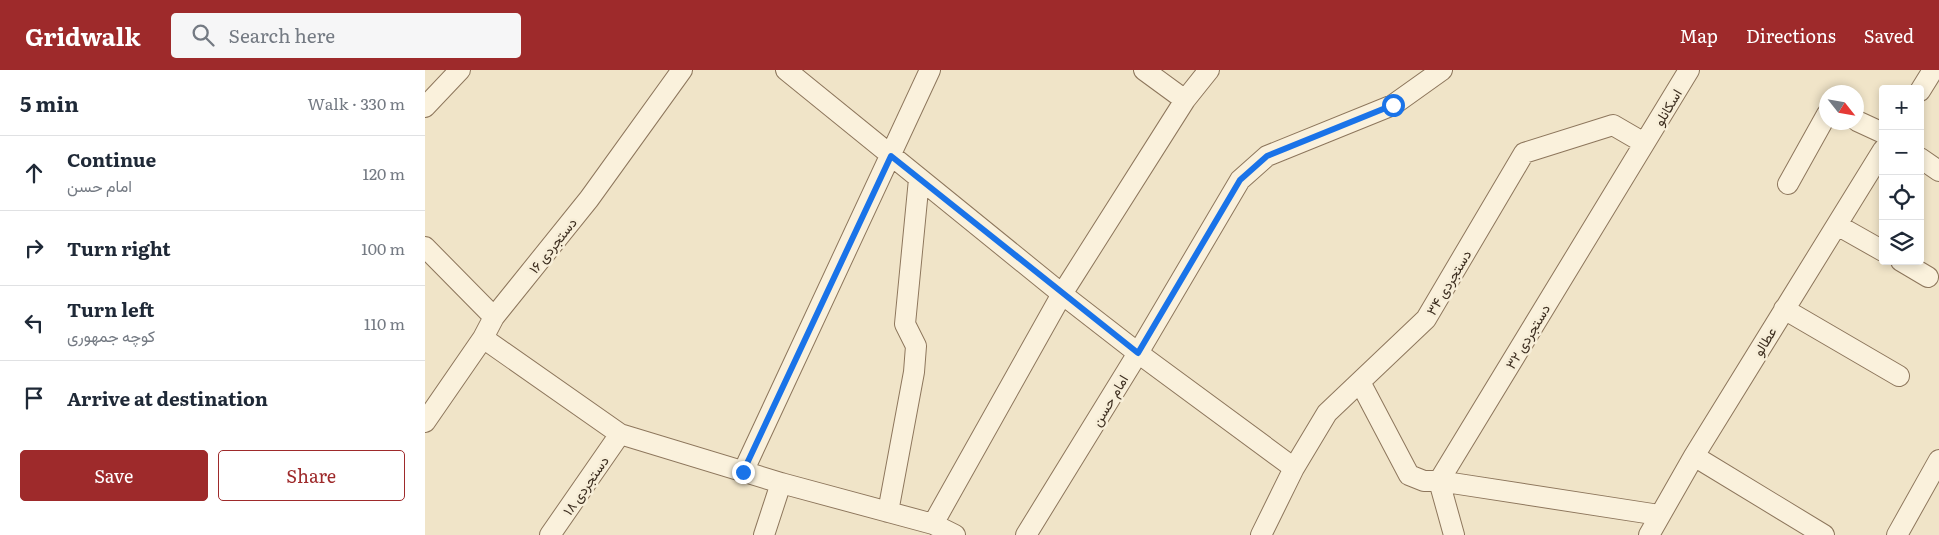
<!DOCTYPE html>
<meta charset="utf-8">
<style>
body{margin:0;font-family:Literata,Vazirmatn,serif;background:#f6f6f7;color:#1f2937}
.controls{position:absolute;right:15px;top:15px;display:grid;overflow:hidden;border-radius:5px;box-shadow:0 2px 8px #0003}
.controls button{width:45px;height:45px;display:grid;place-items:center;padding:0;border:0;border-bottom:1px solid #e0e1e3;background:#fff;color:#1f2937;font:25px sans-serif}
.compass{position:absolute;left:1394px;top:15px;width:45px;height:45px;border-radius:50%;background:#fff;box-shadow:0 2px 8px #0003;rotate:121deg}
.stop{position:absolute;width:15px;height:15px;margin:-11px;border:4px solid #1a73e8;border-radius:50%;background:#fff}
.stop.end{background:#1a73e8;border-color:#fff;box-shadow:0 1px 5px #0008}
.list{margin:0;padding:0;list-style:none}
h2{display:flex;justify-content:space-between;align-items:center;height:65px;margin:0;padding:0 20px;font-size:21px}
h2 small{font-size:16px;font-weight:400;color:#747a83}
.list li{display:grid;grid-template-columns:32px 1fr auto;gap:15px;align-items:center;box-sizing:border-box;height:75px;padding:0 20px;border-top:1px solid #e0e1e3}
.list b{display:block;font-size:19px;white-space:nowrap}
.list p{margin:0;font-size:16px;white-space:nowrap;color:#747a83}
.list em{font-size:16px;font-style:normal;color:#747a83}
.actions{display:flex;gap:10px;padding:15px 20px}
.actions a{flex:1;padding:11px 0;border:1px solid #9e2a2b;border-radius:5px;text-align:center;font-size:18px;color:#9e2a2b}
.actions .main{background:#9e2a2b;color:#fff}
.icon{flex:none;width:28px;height:28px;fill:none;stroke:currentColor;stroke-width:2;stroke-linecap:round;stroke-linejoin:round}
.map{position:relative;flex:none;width:1514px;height:465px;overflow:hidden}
header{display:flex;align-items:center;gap:30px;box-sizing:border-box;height:70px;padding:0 25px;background:#9e2a2b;color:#fff}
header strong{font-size:24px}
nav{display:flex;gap:28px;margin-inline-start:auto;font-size:18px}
.search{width:350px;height:45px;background:#f6f6f7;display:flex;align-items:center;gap:12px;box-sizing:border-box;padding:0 18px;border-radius:5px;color:#747a83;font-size:19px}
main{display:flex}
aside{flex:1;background:#fff}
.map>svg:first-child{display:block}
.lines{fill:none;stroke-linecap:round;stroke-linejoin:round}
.street-casing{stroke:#8d765c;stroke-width:22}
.street{stroke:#faf1dc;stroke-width:20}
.route{stroke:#1a73e8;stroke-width:6}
.labels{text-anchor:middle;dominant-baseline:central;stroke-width:5;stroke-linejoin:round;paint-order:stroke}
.street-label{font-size:14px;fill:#3d2e20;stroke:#f7eed8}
</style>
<header>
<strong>Gridwalk</strong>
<div class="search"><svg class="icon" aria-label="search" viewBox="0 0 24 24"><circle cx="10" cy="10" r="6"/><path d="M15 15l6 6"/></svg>Search here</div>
<nav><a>Map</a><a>Directions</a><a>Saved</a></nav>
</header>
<main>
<aside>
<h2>5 min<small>Walk · 330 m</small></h2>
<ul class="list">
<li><svg class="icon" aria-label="ahead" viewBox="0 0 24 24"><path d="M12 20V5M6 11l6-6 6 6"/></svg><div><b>Continue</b><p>امام حسن</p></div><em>120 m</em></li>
<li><svg class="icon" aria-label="right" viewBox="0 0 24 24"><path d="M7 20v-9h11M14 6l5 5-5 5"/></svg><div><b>Turn right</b></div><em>100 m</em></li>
<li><svg class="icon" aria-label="left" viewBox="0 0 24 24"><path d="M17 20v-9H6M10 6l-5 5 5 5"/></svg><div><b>Turn left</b><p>کوچه جمهوری</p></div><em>110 m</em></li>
<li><svg class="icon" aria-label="arrive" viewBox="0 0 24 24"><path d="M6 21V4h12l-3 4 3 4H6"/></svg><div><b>Arrive at destination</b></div></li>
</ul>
<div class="actions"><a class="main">Save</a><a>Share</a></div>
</aside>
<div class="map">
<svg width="1514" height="465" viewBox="0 0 1514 465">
<rect width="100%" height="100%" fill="#f0e4c8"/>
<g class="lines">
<g class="street-casing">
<path id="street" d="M 361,0 L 637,224 L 713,283 L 869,398
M 719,0 L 760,30
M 1495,21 L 1508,0
M 0,37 L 35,0
M 1432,51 L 1458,63
M 1495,88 L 1514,101
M 1363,114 L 1402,44
M 1412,155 L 1458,181
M 0,177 L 69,247
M 1476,191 L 1503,207
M 1359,239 L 1474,306
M 58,268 L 195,364 L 356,413 L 508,454 L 530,465
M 935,312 L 984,405 L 999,411 L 1014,411 L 1234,445
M 0,352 L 58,268 L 69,247 L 164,129 L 257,0
M 1269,386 L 1399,465
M 318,402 L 505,0
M 463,442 L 489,302 L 491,276 L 480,254 L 494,109
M 508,454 L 637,224 L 760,30 L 784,0
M 125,465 L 195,364
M 339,465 L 356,413
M 601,465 L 713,283 L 815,110 L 842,86 L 968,35 L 1017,0
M 836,465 L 869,398 L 902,343 L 1001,249 L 1099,83 L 1188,55 L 1219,73
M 1029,465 L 1014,411 L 1264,0
M 1224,465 L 1269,386 L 1458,80
M 1472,465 L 1514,390"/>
</g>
<use href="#street" class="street"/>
</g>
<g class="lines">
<path class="route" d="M 318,402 L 466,86 L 713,283 L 815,110 L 842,86 L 968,35"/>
</g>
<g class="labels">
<g class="street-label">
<text transform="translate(1242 37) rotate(-59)">اسکانلو</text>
<text transform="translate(127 175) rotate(-51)">دستجردی ۱۶</text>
<text transform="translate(1023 212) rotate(-59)">دستجردی ۳۴</text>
<text transform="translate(1102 266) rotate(-59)">دستجردی ۳۲</text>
<text transform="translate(1339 271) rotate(-59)">عطالو</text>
<text transform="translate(684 330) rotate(-59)">امام حسن</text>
<text transform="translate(160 415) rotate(-55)">دستجردی ۱۸</text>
</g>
</g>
</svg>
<div class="controls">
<button>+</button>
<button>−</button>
<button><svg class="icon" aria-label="locate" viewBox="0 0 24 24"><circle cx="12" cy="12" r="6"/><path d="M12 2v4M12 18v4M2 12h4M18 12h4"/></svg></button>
<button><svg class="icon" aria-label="layers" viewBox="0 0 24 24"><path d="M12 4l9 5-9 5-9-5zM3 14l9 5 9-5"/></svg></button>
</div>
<svg class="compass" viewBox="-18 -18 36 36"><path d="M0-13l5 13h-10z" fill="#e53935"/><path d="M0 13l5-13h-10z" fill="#747a83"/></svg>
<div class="stop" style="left:968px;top:35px"></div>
<div class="stop end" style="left:318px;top:402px"></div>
</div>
</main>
